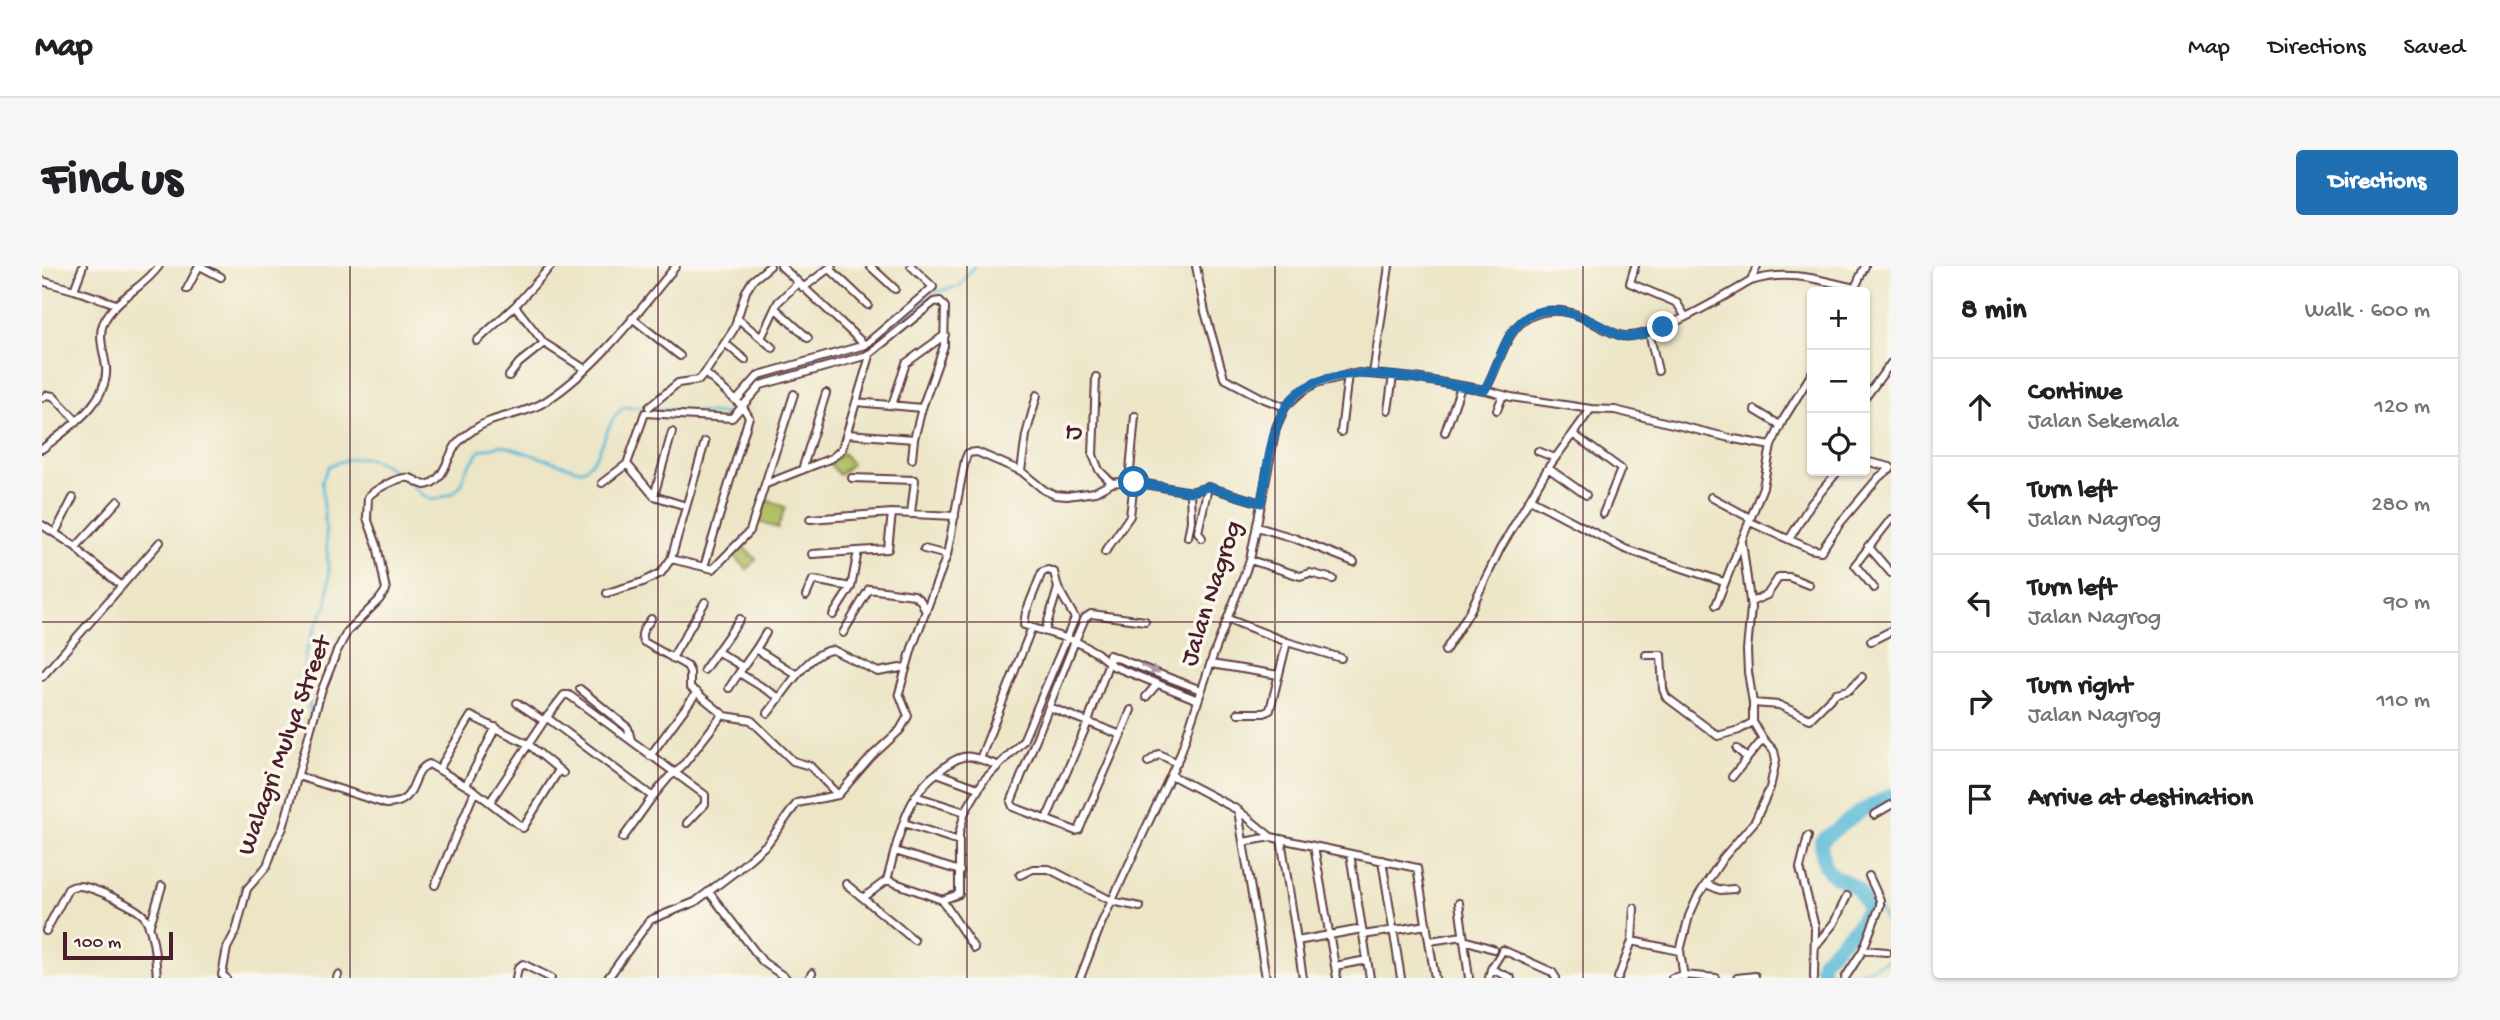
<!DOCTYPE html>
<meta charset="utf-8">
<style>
body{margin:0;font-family:"Gochi Hand",sans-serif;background:#f6f6f6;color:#202124}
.controls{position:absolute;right:21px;top:21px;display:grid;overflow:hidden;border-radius:7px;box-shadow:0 2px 5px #0004}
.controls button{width:63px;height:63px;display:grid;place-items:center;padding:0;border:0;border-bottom:2px solid #e0e0e0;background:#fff;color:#202124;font:35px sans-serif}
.scale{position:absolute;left:21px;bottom:18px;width:110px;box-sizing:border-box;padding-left:7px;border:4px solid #4a1f2b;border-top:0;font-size:19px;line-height:24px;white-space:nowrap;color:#4a1f2b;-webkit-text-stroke:5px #fbf7ec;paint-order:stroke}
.stop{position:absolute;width:21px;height:21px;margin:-16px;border:5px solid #1f6fb2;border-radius:50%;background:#fff}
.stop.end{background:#1f6fb2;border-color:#fff;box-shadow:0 2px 7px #0008}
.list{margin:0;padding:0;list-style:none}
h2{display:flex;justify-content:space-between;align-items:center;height:91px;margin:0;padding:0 28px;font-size:30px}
h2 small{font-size:23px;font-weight:400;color:#757577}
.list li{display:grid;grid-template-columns:46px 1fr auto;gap:21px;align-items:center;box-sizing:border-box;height:98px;padding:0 28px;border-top:2px solid #e0e0e0}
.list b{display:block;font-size:26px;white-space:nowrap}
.list p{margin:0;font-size:23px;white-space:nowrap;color:#757577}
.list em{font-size:23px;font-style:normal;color:#757577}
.icon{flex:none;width:38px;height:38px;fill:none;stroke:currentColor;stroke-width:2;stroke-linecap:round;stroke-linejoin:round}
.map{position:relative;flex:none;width:1849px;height:712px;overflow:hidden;border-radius:7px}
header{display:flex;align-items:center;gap:42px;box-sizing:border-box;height:98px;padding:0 35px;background:#fff;border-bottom:2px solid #e0e0e0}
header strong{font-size:33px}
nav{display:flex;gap:38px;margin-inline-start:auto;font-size:24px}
.intro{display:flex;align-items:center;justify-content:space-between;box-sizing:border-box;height:168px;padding:0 42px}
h1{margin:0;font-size:49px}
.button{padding:18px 32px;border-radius:7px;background:#1f6fb2;color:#fff;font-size:24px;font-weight:700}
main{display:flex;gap:42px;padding:0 42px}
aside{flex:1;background:#fff;border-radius:7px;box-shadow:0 2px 5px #0004}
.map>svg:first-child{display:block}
.green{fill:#b0c063;stroke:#7d7047;stroke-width:2}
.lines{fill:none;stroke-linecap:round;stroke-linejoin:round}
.stream{stroke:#5abad8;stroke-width:2.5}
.river{stroke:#5abad8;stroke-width:14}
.minor-casing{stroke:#623d42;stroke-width:10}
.minor{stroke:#fff;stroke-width:6}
.oneway{fill:#ae9aa0}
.route{stroke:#1f6fb2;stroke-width:9}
.grid{fill:none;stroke:#4a1f2b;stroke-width:2;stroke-opacity:0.55}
.labels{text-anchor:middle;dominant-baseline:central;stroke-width:7;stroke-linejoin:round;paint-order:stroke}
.street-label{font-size:26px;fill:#4a1f2b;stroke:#fbf7ec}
</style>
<header>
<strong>Map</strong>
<nav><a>Map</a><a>Directions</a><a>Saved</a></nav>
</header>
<div class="intro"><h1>Find us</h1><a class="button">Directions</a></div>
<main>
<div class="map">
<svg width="1849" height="712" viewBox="0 0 1849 712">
<rect width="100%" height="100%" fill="#fbf7ec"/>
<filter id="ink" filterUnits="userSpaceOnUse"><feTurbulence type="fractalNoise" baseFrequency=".0143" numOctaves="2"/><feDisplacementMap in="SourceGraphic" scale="14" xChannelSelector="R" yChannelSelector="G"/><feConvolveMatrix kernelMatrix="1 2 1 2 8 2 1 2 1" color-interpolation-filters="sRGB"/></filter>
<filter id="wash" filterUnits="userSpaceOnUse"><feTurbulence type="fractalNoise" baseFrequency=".00686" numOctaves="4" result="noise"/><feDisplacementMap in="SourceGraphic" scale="28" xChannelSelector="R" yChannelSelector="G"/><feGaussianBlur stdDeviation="1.57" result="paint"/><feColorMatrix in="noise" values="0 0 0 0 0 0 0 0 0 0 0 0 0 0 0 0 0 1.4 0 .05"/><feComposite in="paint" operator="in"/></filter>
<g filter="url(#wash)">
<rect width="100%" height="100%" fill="#ece5c6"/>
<path class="green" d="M 801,187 L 810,198 L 797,209 L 788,198 Z
M 724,234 L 743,241 L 736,262 L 717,256 Z
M 699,279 L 714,293 L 705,303 L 690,288 Z"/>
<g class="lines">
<path class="stream" d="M 365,215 L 382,230 L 393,234 L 411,227 L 420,218 L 423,205 L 439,184 L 460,179 L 537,204 L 542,204 C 546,199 551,195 554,190 C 564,175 566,151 583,141 L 683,148 L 690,145 L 720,113 L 820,86 L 828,81 L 894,26 L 918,20 L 932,0
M 269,449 L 262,407 L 263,388 L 272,363 L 285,339 L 287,313 L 280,215 L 287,200 C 321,186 330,190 360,210
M 1826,642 L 1838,643 L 1846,663 L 1849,686
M 1805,712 L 1844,695 L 1849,688"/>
<path class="river" d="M 1783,712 L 1779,700 L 1781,694 L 1813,662 L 1826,642 C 1822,635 1819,627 1814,622 C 1807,616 1801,615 1794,611 C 1780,604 1780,588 1779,575 L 1817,546 L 1849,529"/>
</g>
</g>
<g filter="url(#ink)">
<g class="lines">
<g class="minor-casing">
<path id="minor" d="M 41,0 L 32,24 L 74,38
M 158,0 L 179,11
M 739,0 L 823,79
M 828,0 L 853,23
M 1154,0 L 1163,46 L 1182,112 L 1220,132 L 1243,141
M 1593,0 L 1588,17 L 1635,37 L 1643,50
M 787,2 L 826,39
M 0,15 L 32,24
M 1709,15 L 1715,0
M 761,22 L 790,0
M 145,23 L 157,0
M 1811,26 L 1823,0
M 473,40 L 509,0
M 733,42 L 766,72
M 590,52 L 638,90
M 695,52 L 731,82
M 1607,66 L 1616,105
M 719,72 L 736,36 L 756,17
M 435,75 L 473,40 L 502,77 L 543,103
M 684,78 L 703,94
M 1331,108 L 1347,0
M 467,110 L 477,97 L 502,77
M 1054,111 L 1051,189 L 1057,204 L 1070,217
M 1443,124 L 1469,131 L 1549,143 L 1573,144 L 1692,173 L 1729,180
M 0,132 L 5,129 L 11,130 L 34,154
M 1823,132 L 1849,97
M 694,135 L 717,109 L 823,79 L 891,21 L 869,0
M 814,136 L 880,142
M 850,139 L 864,97 L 903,69
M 607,141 L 636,117 L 657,114 L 663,107 L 692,63 L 704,25 L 711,14 L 728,0
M 1346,144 L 1351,110
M 1455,144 L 1461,129
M 1713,144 L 1738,159
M 1299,166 L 1306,108
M 1403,166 L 1419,121
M 805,168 L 872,173
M 1531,168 L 1579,203 L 1561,248
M 0,183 C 25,163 67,137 64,101 C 62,87 56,71 61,58 C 72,32 101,23 117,0
M 1496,185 L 1513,192
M 1823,195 L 1848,201
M 585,198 L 603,147 L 690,152 L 719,119 L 826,89 L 892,36 L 898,35 L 903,41 L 902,80 L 880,142 L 872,173 L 870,193
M 585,198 L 612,230 L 644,240
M 1506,202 L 1544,229
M 760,204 L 784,127
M 979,205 L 984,169 L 995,129
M 810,212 L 873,214 L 869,247
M 1087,215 L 1093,150
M 560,217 L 585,198
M 724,218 L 790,192 L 800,183 L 827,93 L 826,88
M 612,230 L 630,166
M 1669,231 L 1708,252
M 1488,233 L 1583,283 L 1682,316
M 768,253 L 850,247 L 913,250
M 1708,256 L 1768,283 L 1779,285 L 1799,256 L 1837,211 L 1849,202
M 0,259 L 34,281 L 42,290 L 80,320
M 1215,261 L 1252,272 L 1312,296
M 13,267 L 31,232
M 1146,271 L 1149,255 L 1148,226
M 1160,272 L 1156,266 L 1166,221
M 1748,272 L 1768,239 L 1796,205
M 1826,280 L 1849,307
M 34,281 L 76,235
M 882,283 L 905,289
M 1063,286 L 1088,250 L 1092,216
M 770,288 L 846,283 L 850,247
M 629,293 L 671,303 L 708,265 L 752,128
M 1208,294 L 1258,310 L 1268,307 L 1291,313
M 662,301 L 707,151 L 701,141 L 663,107
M 1832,322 L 1813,299 L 1849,253
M 565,327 L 601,316 L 619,307 L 629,293 L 663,176
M 764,330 L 771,314 L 809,321
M 1709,336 L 1725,329 L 1737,311 L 1747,311 L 1767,319
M 1674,339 L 1721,221 L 1729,180 L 1741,154 L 1770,107
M 791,349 L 809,321 L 816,285
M 609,353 C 604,361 596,367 602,376 L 645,400 L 648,406 L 648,421 L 683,450 L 709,454 L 751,495 L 768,500 L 796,529
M 1186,353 L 1245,376 L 1299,392
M 1003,365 L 1016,322 L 1012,306 L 1006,304 L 1000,306 L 984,346 L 982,359 L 1033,375 L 1055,387 L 1071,400 L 1156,434
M 801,367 L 827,323 L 872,329 L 879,335 L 884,346
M 1829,375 L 1849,365
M 714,383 L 724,367
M 1403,385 L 1428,345 L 1458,283 L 1506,202 L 1549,143
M 676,386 L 701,401
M 1067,389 L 1159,424
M 1604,389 L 1619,389 L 1621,423 L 1624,431 L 1676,470 L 1697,464 L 1711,456
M 630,392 L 663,336
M 1169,398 L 1237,409
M 662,404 L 698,353
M 0,411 L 118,276
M 687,422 L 697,407
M 538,423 L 586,462 L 589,474
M 1104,431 L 1115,418
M 738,432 L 697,407 L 714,383 L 755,409
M 475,437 L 502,455
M 1711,437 L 1737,439 L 1768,453 L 1794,427 L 1807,424 L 1820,411
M 1007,441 L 1079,469 L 1037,564 L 1034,565 L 971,541 L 969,536 L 1033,375 L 1043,352 L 1049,348 L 1103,355
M 726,447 C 741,429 766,385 791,384 L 836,406 L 864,401
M 1196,447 L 1222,447 L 1228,444 L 1245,376
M 504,451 L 611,531
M 1079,469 L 1089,444
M 1695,483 L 1705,492
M 608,490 L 655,426
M 938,493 L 990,361
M 1106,496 L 1117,488 L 1135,497
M 397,503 L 429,450 L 486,478 L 521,507
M 895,507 C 922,485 923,488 955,499
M 1129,509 L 1196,544 L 1229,571 L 1375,602 L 1393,712
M 256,510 L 344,538 C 378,538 367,506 387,498 L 433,525 L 481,562 L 517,504
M 1690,511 L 1721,473
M 424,519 L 454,461
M 936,522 L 895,507 C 863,530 855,578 845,614 L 900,634 L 917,628 L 917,568 L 923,546 L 942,514 L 981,475 L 1033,352 L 1016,322
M 873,530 L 923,546
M 448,536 L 502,455 L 522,429 L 527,429 L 663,529 L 663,538 L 645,557
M 1196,544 L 1201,576 L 1229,571
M 1832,549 L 1849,539
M 1004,554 L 1046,456 L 1069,390
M 862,557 L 917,575
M 1766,570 L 1758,602 L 1773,661 L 1772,712
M 581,572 L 608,534 L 627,511 L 639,502 L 681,448
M 1239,573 L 1261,712
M 1201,576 L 1224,712
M 1272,580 L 1295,712
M 853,585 L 918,605
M 1308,588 L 1328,712
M 1340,594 L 1359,712
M 978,609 L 991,603 L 1007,603 L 1070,635 L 1098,641
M 845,614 L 821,632 L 872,674
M 804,618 L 821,632
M 1664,618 L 1678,624 L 1692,623
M 393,619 L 433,525
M 667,626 L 721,696 L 744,712
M 900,634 L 932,682
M 1417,637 L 1427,712
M 107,662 L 120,620
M 4,665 L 26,623 C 30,621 31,620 36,620 C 50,620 98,642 104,653 C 112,668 114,695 115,712
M 1321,669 L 1385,659
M 1422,674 L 1451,683
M 1255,675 L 1320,663
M 1388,675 L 1421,670
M 1590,675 L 1592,642
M 1775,678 L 1792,657 L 1805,630
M 1821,684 L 1845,686
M 1293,700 L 1325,694
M 1449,703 L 1469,712
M 184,712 L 180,709 L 185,682 L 194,665 L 205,623 L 225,600 L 234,575 L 241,562 L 279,426 L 295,385 L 305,366 L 337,334 L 344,324 L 335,279 L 325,252 L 326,231 C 332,224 357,210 367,212 C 372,213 378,218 383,219 C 402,216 404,194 414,179 C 418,174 424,169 430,165 C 450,149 482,150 504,135 C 554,103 596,46 634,0
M 295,712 L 296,709
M 474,712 L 476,702 L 481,698 L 509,712
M 566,712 L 608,654 L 653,636 L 694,605 L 725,578 L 755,537 L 796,529 L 830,490 L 858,464 L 866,450 L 857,427 L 870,382 L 905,289 L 923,194 L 926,187 L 935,186 L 979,205 L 1002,224 L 1013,229 L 1025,230 L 1053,226 L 1070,217 L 1087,215 L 1148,226 L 1166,221 L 1219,237
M 767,712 L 770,707
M 1038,712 L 1060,656 L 1138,489 L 1171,390 L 1208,294 L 1234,162 L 1243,141 L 1258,127 L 1274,117 L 1316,107 L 1373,112 L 1443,124 C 1453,107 1458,87 1468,70 C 1483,45 1512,39 1538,50 C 1550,55 1570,69 1582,70 C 1613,73 1681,31 1709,15 C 1745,3 1778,14 1813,22
M 1447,712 L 1449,703 L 1461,684 L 1510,706 L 1514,712
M 1576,712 L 1590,675 L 1638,685
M 1630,712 L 1642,709 L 1674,712
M 1642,712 L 1638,685 L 1647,650 L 1656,630 L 1681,592 L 1713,555 L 1728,522 L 1734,494 L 1732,485 L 1721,473 L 1711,456 L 1711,437 L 1706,406 L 1705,384 L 1709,342 L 1700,276
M 1695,712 L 1713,710
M 1803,712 L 1821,684 L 1838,640 L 1838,634 L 1827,610"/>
</g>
<use href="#minor" class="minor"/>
</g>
<defs><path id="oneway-solid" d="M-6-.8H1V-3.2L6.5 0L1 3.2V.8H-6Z" transform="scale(1.75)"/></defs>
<use class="oneway" href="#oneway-solid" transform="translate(1108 403) rotate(22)"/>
</g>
<g class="lines" filter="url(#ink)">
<path class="route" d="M 1092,216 L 1149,226 L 1166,221 L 1219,237 C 1225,208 1228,163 1245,139 C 1283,84 1389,118 1443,124 C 1453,107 1458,86 1468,69 C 1492,31 1527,44 1559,60 C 1566,63 1572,68 1579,70 C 1592,73 1609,65 1621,61"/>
</g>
<path class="grid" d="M 308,0 L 308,712M 616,0 L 616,712M 925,0 L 925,712M 1233,0 L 1233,712M 1541,0 L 1541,712M 0,356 L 1849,356"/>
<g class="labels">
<g class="street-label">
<text transform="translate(1033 167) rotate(-88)">J</text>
<text transform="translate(1171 328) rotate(-72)">Jalan Nagrog</text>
<text transform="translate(244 480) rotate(-70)">Walagri Mulya Street</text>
</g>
</g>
</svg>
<div class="controls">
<button>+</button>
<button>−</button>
<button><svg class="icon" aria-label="locate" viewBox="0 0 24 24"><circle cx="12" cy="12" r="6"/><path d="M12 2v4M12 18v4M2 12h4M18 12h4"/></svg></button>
</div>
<div class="scale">100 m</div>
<div class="stop" style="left:1092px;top:216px"></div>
<div class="stop end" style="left:1621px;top:61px"></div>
</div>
<aside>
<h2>8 min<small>Walk · 600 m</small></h2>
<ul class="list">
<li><svg class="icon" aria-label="ahead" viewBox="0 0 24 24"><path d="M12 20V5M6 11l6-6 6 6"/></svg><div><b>Continue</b><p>Jalan Sekemala</p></div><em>120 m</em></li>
<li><svg class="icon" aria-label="left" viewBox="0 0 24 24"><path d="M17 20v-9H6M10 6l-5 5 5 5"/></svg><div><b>Turn left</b><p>Jalan Nagrog</p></div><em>280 m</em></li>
<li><svg class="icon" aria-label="left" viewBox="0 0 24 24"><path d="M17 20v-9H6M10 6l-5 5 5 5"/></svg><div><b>Turn left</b><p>Jalan Nagrog</p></div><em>90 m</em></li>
<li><svg class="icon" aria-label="right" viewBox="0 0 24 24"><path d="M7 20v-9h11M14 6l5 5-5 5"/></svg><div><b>Turn right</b><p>Jalan Nagrog</p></div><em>110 m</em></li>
<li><svg class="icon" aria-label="arrive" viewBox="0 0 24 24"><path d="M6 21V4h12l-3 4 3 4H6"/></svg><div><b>Arrive at destination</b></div></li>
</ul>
</aside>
</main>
